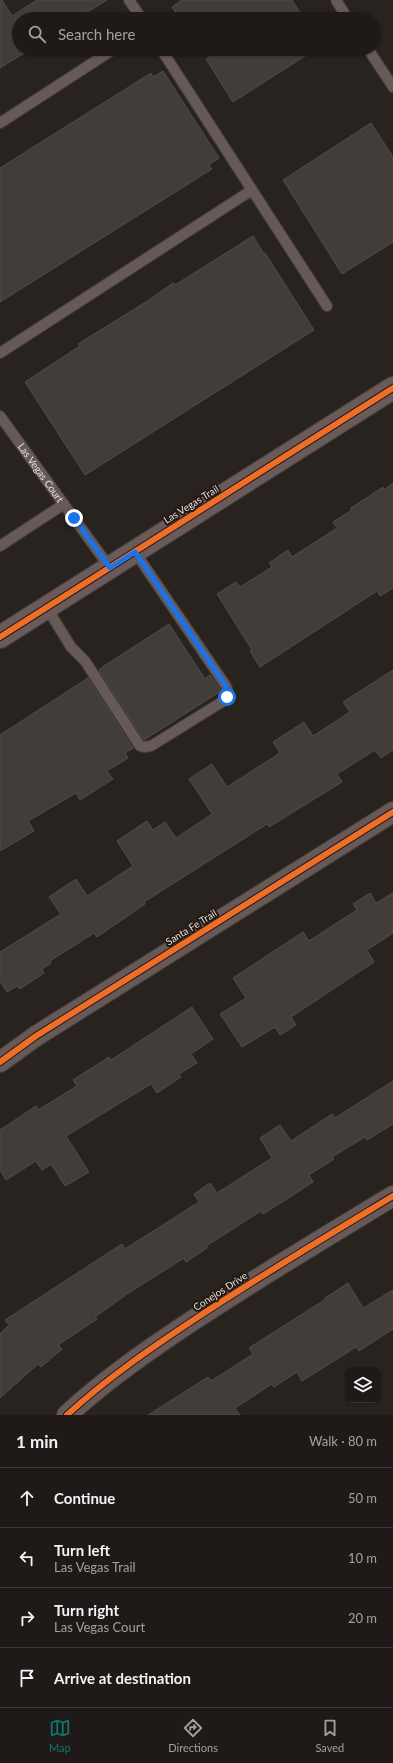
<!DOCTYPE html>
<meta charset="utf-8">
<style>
body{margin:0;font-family:Lato,sans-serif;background:#2c2725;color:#f1f3f6}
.controls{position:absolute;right:12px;bottom:12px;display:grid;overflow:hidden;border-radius:8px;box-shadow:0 1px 3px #0004}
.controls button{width:36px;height:36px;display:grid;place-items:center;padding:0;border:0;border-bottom:1px solid #3c3837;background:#1f1a18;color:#f1f3f6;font:20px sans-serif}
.stop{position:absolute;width:12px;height:12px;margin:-9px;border:3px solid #1a73e8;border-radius:50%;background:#fff}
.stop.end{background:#1a73e8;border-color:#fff;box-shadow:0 1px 4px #0008}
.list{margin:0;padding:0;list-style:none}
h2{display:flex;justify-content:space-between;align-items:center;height:52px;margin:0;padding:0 16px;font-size:17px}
h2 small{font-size:13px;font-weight:400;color:#a1a1a2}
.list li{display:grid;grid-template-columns:26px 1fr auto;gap:12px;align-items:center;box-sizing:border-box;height:60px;padding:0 16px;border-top:1px solid #3c3837}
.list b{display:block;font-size:15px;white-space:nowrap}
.list p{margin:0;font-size:13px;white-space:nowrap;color:#a1a1a2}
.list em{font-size:13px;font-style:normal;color:#a1a1a2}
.icon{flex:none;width:22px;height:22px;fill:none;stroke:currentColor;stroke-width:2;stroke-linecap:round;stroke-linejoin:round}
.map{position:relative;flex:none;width:393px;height:1415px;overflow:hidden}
.search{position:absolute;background:#1f1a18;box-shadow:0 1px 3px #0004;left:12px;right:12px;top:12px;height:44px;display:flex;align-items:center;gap:10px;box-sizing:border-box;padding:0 14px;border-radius:22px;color:#a1a1a2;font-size:15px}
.sheet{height:292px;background:#1f1a18}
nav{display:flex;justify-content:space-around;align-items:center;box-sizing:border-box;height:56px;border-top:1px solid #3c3837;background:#1f1a18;font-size:11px;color:#a1a1a2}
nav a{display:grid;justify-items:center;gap:2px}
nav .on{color:#0f766e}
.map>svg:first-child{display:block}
.building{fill:#413d39;stroke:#524d4a}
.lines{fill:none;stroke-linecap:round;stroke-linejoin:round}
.service-casing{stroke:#423e3b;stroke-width:12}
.minor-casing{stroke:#423e3b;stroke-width:22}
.secondary-casing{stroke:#423e3b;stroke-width:24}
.service{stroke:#675958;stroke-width:10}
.minor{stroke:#675958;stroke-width:20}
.secondary{stroke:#6a5a5a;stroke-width:22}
.cycleway-casing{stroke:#231913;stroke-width:8}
.cycleway{stroke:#ee6e29;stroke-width:6}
.route{stroke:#1a73e8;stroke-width:5}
.labels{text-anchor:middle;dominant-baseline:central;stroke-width:4;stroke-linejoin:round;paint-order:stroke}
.street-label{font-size:10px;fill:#e5deda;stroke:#231913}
</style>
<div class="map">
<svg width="393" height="1415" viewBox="0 0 393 1415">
<rect width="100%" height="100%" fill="#292320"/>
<path class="building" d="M 0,0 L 2,0 L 12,16 L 37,0 L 107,0 L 76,19 L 15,19 L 19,26 L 19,49 L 31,49 L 0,68 Z
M 182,0 L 292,0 L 304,19 L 180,19 L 172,7 Z
M 222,49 L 316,49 L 233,102 L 206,59 Z
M 163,71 L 219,158 L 209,165 L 212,169 L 0,302 L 0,168 L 151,73 L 153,77 Z
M 371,123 L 393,157 L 393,242 L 342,274 L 283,180 Z
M 253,236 L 264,254 L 265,253 L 314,330 L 85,475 L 25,382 L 80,346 L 78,344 L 149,300 L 173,283 L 175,285 Z
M 393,483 L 393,588 L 380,596 L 377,591 L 260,667 L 250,651 L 252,650 L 217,594 L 236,582 L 240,587 L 272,567 L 269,563 L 288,550 L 292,557 L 337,528 L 333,522 L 352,510 L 351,508 L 383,487 L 384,490 Z
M 169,624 L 205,679 L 210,675 L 221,691 L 144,740 L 99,671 L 101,668 Z
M 393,670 L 393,750 L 381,758 L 375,750 L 337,774 L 342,782 L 269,827 L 267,824 L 144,902 L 145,904 L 97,937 L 94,933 L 50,961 L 51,963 L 42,969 L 44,973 L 20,989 L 17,986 L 7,992 L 0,981 L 0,952 L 61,914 L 49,897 L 76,879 L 87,896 L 133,866 L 117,841 L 147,821 L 153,830 L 165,822 L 176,838 L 212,814 L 189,779 L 212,764 L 227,787 L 280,753 L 273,742 L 304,722 L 313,736 L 350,712 L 343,702 Z
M 88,678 L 133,748 L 125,753 L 128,758 L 107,771 L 113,779 L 80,800 L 76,793 L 28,821 L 34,831 L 0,851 L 0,735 Z
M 370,893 L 376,903 L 393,893 L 393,933 L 367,950 L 374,962 L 291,1017 L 296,1025 L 280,1035 L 275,1027 L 242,1047 L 220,1014 L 246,998 L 233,978 L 303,932 L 309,941 L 357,910 L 353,904 Z
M 192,1007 L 213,1039 L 191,1054 L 197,1063 L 179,1074 L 181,1077 L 157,1093 L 151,1084 L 66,1136 L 89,1172 L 65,1186 L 51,1164 L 42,1170 L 36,1161 L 6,1180 L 0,1170 L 0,1130 L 36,1106 L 38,1110 L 77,1086 L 73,1080 L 109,1057 L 111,1060 Z
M 393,1081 L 393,1124 L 367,1140 L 365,1137 L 332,1157 L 334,1159 L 309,1175 L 313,1182 L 287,1199 L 263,1214 L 261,1211 L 206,1246 L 207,1248 L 186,1262 L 184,1258 L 127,1294 L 95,1317 L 97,1319 L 58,1345 L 62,1349 L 41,1367 L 38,1364 L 0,1398 L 0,1334 L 9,1325 L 5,1320 L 122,1244 L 125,1249 L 199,1202 L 194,1194 L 210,1183 L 217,1193 L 272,1158 L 260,1138 L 280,1125 L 291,1141 L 332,1114 L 335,1118 Z
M 348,1283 L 363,1308 L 393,1290 L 393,1329 L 359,1351 L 356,1347 L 302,1381 L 297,1372 L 274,1387 L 272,1384 L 235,1408 L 240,1415 L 148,1415 L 208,1377 L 211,1381 L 253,1354 L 249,1348 L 326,1299 L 325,1298 Z"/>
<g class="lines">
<g class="service-casing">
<g id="service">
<path d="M 129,0 L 142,19"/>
<path d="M 336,0 L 348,19"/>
<path d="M 161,49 L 327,306"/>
<path d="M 368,49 L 393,87"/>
<path d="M 0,123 L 114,49"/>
<path d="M 0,353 L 252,190"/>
<path id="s1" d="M 0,416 L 110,568"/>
<path d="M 0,546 L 64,504"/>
<path d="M 47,608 L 71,647 L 85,661 L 140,746 L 144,747 L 151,746 L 225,700 L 228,692 L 226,686 L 135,552"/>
</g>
</g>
<g class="minor-casing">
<path id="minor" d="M 0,1062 L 36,1036 L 393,812
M 67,1415 C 106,1379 151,1348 195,1319 C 260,1276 327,1236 393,1196"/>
</g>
<g class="secondary-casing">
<path id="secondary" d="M 0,637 L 393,388"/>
</g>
<use href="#service" class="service"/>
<use href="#minor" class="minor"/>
<use href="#secondary" class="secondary"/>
<g class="cycleway-casing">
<path id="cycleway" d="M 0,637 L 393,388
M 0,1062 L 36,1036 L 393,812
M 67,1415 C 106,1379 151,1348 195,1319 C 260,1276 327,1236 393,1196"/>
</g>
<use href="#cycleway" class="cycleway"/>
</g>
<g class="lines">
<path class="route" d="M 74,518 L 110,568 L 135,552 L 226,686 L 227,697"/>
</g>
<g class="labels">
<g class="street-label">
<text stroke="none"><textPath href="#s1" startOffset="70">Las Vegas Court</textPath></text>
<text transform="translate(191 504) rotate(-32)">Las Vegas Trail</text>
<text transform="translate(191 927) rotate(-32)">Santa Fe Trail</text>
<text transform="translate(220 1291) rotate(-33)">Conejos Drive</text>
</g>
</g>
</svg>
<div class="controls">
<button><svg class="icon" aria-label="layers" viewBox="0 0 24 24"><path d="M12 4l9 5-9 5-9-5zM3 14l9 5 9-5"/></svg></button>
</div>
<div class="stop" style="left:227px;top:697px"></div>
<div class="stop end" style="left:74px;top:518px"></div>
<div class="search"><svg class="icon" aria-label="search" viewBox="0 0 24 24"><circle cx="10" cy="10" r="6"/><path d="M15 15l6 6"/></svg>Search here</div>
</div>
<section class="sheet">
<h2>1 min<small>Walk · 80 m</small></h2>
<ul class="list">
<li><svg class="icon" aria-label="ahead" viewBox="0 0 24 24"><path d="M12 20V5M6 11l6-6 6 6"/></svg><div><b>Continue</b></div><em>50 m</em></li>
<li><svg class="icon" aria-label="left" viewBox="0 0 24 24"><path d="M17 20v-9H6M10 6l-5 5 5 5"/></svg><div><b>Turn left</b><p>Las Vegas Trail</p></div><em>10 m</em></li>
<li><svg class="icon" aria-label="right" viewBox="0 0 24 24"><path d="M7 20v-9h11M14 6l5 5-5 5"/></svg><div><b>Turn right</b><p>Las Vegas Court</p></div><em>20 m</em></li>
<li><svg class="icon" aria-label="arrive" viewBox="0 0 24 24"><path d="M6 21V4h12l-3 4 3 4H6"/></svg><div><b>Arrive at destination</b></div></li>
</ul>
</section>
<nav>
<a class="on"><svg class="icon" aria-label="map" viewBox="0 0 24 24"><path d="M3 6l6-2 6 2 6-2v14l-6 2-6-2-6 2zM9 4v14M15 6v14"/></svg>Map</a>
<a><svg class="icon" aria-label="directions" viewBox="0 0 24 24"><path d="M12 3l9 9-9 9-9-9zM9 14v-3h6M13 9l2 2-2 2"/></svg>Directions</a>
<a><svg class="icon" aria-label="saved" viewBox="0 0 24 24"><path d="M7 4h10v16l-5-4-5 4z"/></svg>Saved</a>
</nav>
